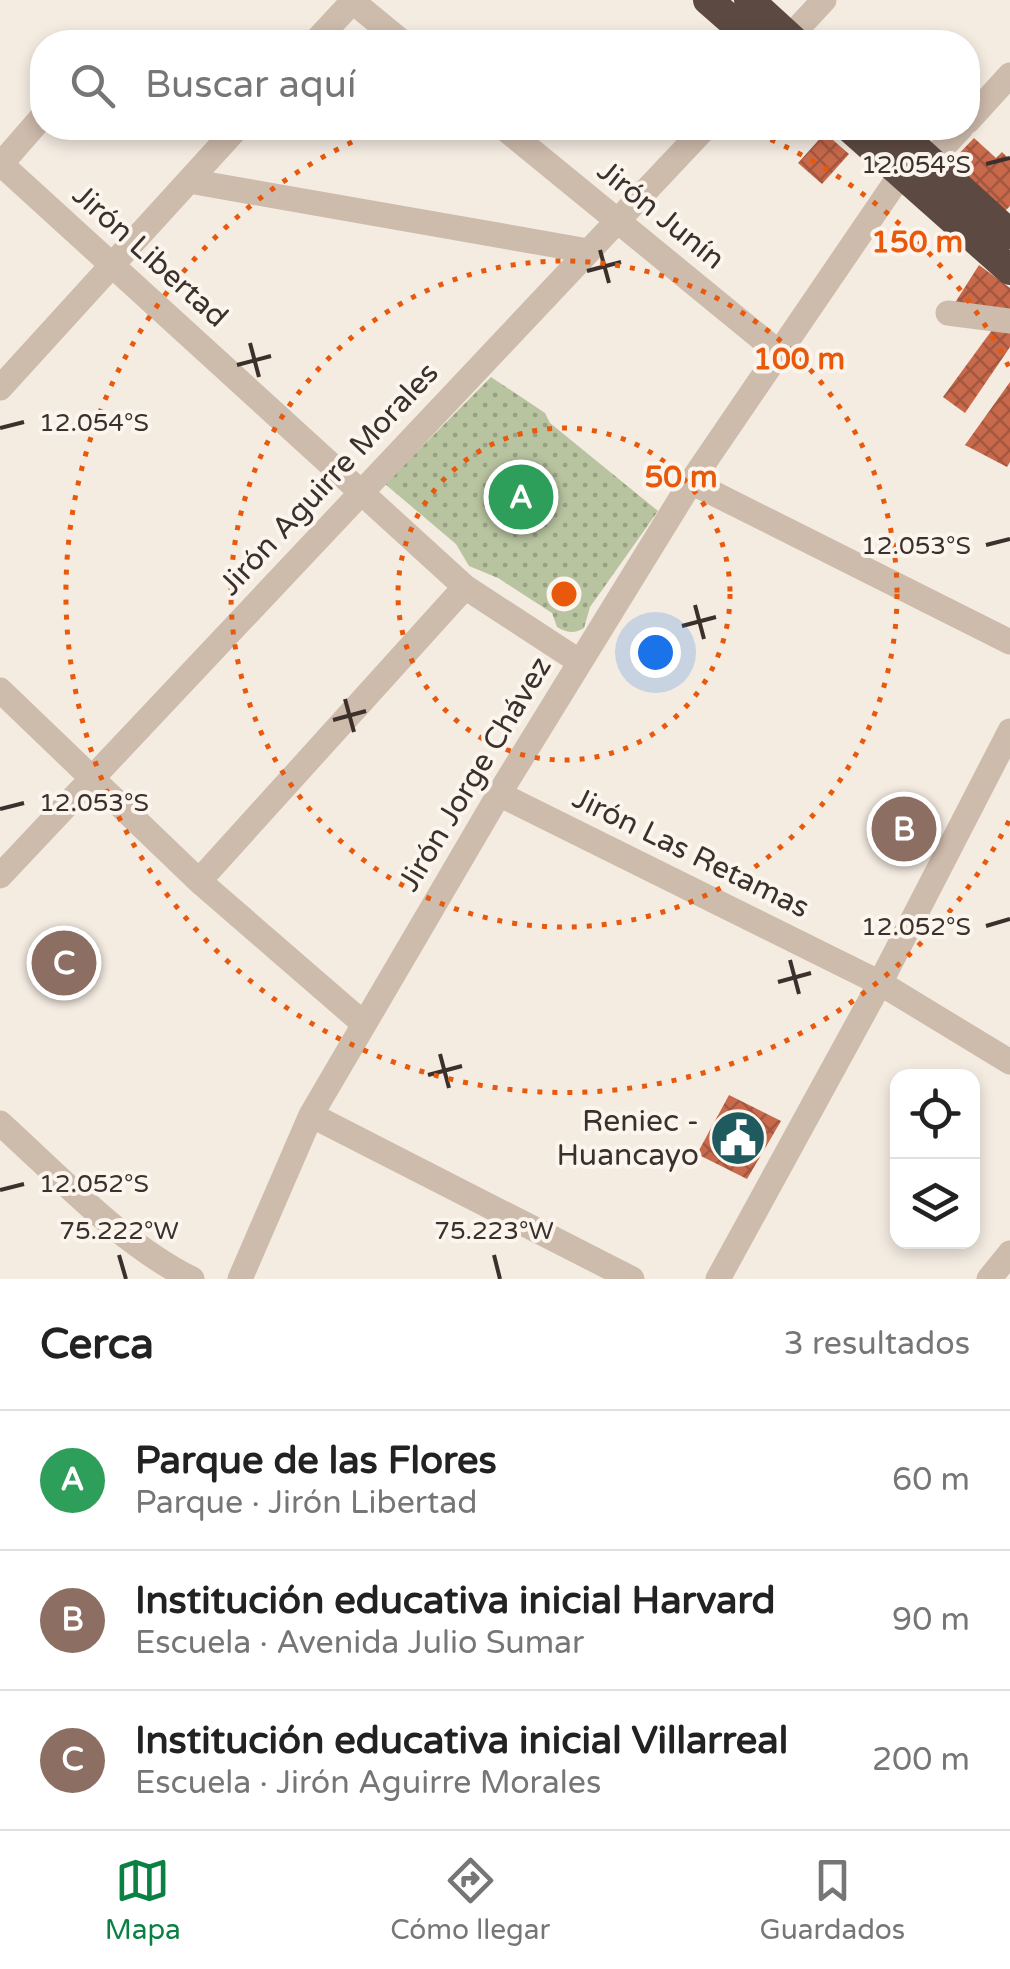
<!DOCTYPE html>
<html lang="es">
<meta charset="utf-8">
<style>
body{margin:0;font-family:"Varela Round",sans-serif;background:#f2f2f2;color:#222}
.controls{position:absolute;right:30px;bottom:30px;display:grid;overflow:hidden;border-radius:20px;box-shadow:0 5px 15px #0003}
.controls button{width:90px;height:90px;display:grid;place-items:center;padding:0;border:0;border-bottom:2px solid #e0e0e0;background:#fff;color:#222;font:50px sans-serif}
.you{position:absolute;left:655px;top:652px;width:35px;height:35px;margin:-25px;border:8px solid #fff;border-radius:50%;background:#1a73e8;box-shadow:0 0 0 15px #1a73e833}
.badge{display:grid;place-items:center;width:65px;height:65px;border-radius:50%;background:#0b8043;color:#fff;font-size:32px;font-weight:700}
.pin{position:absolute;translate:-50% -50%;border:5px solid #fff;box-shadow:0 2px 10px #0006}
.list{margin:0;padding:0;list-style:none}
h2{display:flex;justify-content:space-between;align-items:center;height:130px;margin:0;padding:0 40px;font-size:42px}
h2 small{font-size:32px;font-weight:400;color:#767676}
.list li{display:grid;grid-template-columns:65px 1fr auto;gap:30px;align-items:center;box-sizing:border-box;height:140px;padding:0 40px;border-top:2px solid #e0e0e0}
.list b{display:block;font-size:38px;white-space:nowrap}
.list p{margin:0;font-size:32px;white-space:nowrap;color:#767676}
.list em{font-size:32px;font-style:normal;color:#767676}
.icon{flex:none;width:55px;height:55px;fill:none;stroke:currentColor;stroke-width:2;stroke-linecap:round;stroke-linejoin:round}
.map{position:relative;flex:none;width:1010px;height:1279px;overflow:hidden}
.search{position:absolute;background:#fff;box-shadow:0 5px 15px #0003;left:30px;right:30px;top:30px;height:110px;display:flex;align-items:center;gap:25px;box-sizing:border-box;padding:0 35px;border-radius:40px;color:#767676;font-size:38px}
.sheet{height:550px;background:#fff}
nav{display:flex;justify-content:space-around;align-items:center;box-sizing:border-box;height:140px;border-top:2px solid #e0e0e0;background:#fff;font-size:28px;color:#767676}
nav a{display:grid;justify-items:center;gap:5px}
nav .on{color:#0b8043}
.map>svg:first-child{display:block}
.park{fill:url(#park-dots)}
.building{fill:url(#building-cross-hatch)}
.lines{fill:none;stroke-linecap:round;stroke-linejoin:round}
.minor{stroke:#cdbbac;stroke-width:25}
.highway{stroke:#5c4a42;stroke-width:30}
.ticks{fill:none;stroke:#3b302b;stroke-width:4}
.ring{fill:none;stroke:#e8590c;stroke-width:5;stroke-dasharray:5 10}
.labels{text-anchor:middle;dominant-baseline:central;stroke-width:8;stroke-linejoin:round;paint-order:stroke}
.street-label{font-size:30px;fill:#3b302b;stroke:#fbf5ee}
.poi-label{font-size:30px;fill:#3b302b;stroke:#fbf5ee;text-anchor:end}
.ticks-label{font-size:25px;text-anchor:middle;fill:#3b302b;stroke:#fbf5ee;stroke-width:8;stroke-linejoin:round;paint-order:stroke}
.centre{fill:#e8590c;stroke:#fbf5ee;stroke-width:5}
.ring-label{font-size:30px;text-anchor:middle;font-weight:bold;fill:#e8590c;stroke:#fbf5ee;stroke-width:8;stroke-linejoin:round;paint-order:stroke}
</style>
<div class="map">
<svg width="1010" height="1279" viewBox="0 0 1010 1279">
<defs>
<pattern id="park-dots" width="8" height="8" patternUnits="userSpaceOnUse" patternTransform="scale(2.5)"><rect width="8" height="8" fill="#b8c4a0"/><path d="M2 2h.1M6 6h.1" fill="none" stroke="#97a083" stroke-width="1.8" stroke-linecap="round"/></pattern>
<pattern id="building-cross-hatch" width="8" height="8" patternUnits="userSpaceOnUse" patternTransform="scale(2.5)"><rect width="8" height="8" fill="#c8694b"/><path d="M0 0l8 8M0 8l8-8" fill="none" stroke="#a4573f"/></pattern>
</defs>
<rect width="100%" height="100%" fill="#f4ebe1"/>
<path class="park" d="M 491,377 L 545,413 L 550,423 L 658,511 L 590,607 L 584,628 C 574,634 568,633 557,627 L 552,613 L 498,578 L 469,566 L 456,544 L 385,484 Z"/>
<path class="building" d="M 825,133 L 849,154 L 822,184 L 798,163 Z
M 974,138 L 996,158 L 1002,152 L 1010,160 L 1010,206 L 1004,212 L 951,162 Z
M 979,265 L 1010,288 L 1010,319 L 951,309 Z
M 995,326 L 1010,330 L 1010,347 L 965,413 L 943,397 Z
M 1010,382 L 1010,462 L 1007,467 L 965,445 Z
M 729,1095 L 781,1121 L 747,1179 L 697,1154 Z"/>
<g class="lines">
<path class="minor" d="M 351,0 L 402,42
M 315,42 L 354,0
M 785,42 L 824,0
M 968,121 L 1010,75
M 504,128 L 778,352
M 0,163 L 465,587 L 580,662
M 1,164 L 42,117
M 189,181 L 588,251
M 948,313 L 1010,321
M 0,388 L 237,128
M 691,482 L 1010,642
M 0,690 L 199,881 L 364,1024
M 499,794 L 880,983 L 1010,1062
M 0,876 L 705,128
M 199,881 L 465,587
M 311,1115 L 632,1279
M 0,1123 C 60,1177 120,1243 192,1279
M 240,1279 L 311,1115 L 499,794 L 691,482 L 901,174 L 931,160 L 961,128
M 718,1279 L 880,983 L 1010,731
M 989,1279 L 1010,1253"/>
<path class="highway" d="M 708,0 L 756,42
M 749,0 L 795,42
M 850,128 L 1010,270
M 894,128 L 1010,234"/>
</g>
<path class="ticks" d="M 986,164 L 1010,158M 600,250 L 609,283M 587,271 L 621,262M 250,343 L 259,377M 237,365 L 271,356M 0,428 L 24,422M 986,545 L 1010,539M 695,605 L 704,639M 682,626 L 716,617M 345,699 L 354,732M 333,720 L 366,711M 0,809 L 24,803M 986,926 L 1010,919M 790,960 L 799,994M 778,982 L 811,973M 440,1054 L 449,1088M 428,1075 L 462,1066M 0,1190 L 24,1184M 119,1255 L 126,1279M 494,1255 L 500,1279"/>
<g class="ring">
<circle cx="564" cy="594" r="166"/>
<circle cx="564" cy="594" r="333"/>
<path d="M1009 821A499 499 0 1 1 385 128M743 128A499 499 0 0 1 1009 367"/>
</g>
<defs>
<g id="civic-disc" transform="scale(2.875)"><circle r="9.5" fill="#1f5a5e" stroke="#fbf5ee"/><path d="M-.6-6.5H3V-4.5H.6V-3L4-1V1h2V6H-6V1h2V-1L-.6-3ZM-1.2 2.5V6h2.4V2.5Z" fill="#fff"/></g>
</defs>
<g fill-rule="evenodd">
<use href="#civic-disc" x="738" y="1138"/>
</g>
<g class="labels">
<g class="street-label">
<text transform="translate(661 215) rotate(39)">Jirón Junín</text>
<text transform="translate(150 256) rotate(42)">Jirón Libertad</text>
<text transform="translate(329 479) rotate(-47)">Jirón Aguirre Morales</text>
<text transform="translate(475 774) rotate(-59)">Jirón Jorge Chávez</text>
<text transform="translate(691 853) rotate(26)">Jirón Las Retamas</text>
</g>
<g class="poi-label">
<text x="699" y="1121">Reniec -<tspan x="699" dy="34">Huancayo</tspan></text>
</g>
</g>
<g class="ticks-label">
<text x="916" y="173">12.054°S</text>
<text x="94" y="431">12.054°S</text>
<text x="916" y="554">12.053°S</text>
<text x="94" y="811">12.053°S</text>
<text x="916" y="935">12.052°S</text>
<text x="94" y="1192">12.052°S</text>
<text x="119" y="1239">75.222°W</text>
<text x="494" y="1239">75.223°W</text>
</g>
<circle cx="564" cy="594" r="15" class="centre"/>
<g class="ring-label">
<text x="917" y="252">150 m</text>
<text x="799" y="369">100 m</text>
<text x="681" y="487">50 m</text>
</g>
</svg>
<div class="controls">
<button><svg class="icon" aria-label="locate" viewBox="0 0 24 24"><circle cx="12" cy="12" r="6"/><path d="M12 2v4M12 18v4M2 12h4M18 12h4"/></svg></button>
<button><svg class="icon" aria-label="layers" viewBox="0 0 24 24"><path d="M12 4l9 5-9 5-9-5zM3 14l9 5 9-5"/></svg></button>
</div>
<div class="you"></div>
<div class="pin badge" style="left:521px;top:497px;background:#2e9e5b">A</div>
<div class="pin badge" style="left:904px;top:829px;background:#8d6e63">B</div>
<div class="pin badge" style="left:64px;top:963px;background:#8d6e63">C</div>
<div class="search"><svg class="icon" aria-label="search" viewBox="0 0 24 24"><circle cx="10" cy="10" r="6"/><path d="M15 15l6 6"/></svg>Buscar aquí</div>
</div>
<section class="sheet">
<h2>Cerca<small>3 resultados</small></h2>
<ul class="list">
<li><span class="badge" style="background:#2e9e5b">A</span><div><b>Parque de las Flores</b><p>Parque · Jirón Libertad</p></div><em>60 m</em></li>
<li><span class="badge" style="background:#8d6e63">B</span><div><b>Institución educativa inicial Harvard</b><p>Escuela · Avenida Julio Sumar</p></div><em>90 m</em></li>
<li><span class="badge" style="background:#8d6e63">C</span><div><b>Institución educativa inicial Villarreal</b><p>Escuela · Jirón Aguirre Morales</p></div><em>200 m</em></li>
</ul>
</section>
<nav>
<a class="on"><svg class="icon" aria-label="map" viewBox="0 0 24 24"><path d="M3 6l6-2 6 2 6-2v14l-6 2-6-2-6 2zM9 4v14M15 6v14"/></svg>Mapa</a>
<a><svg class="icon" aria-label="directions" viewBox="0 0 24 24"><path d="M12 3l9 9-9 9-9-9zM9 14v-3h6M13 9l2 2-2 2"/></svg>Cómo llegar</a>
<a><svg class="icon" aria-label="saved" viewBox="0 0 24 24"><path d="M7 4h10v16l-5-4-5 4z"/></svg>Guardados</a>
</nav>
